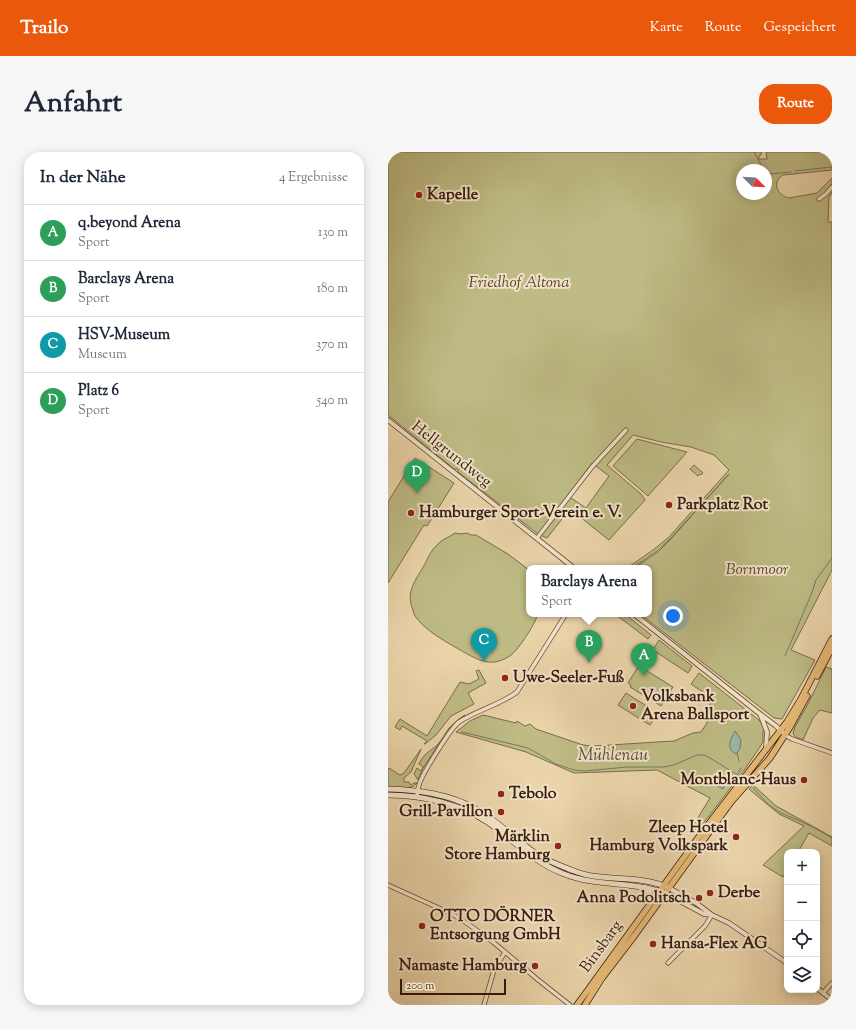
<!DOCTYPE html>
<html lang="de">
<meta charset="utf-8">
<style>
body{margin:0;font-family:"Sorts Mill Goudy",serif;background:#f6f6f7;color:#1f2937}
.controls{position:absolute;right:12px;bottom:12px;display:grid;overflow:hidden;border-radius:8px;box-shadow:0 2px 10px #0003}
.controls button{width:36px;height:36px;display:grid;place-items:center;padding:0;border:0;border-bottom:1px solid #e0e1e3;background:#fff;color:#1f2937;font:20px sans-serif}
.compass{position:absolute;left:348px;top:12px;width:36px;height:36px;border-radius:50%;background:#fff;box-shadow:0 2px 10px #0003;rotate:114deg}
.scale{position:absolute;left:12px;bottom:10px;width:106px;box-sizing:border-box;padding-left:4px;border:2px solid #371d11;border-top:0;font-size:11px;line-height:14px;white-space:nowrap;color:#371d11;-webkit-text-stroke:3px #f2e3c8;paint-order:stroke}
.you{position:absolute;left:285px;top:464px;width:14px;height:14px;margin:-10px;border:3px solid #fff;border-radius:50%;background:#1a73e8;box-shadow:0 0 0 6px #1a73e833}
.badge{display:grid;place-items:center;width:26px;height:26px;border-radius:50%;background:#ea580c;color:#fff;font-size:13px;font-weight:700}
.pin{position:absolute;translate:-50% -33px;filter:drop-shadow(0 1px 2px #0008)}
.pin::after{content:'';position:absolute;top:21px;width:14px;height:12px;background:inherit;clip-path:polygon(0 0,100% 0,50% 100%)}
.popup{position:absolute;left:138px;top:413px;width:126px;height:52px;box-sizing:border-box;display:grid;place-content:center;border-radius:8px;background:#fff;filter:drop-shadow(0 1px 3px #0005);font-size:13px;white-space:nowrap;color:#747a83}
.popup b{font-size:15px;color:#1f2937}
.popup::after{content:'';position:absolute;left:50%;top:100%;margin-left:-8px;border:8px solid transparent;border-top-color:#fff}
.list{margin:0;padding:0;list-style:none}
h2{display:flex;justify-content:space-between;align-items:center;height:52px;margin:0;padding:0 16px;font-size:17px}
h2 small{font-size:13px;font-weight:400;color:#747a83}
.list li{display:grid;grid-template-columns:26px 1fr auto;gap:12px;align-items:center;box-sizing:border-box;height:56px;padding:0 16px;border-top:1px solid #e0e1e3}
.list b{display:block;font-size:15px;white-space:nowrap}
.list p{margin:0;font-size:13px;white-space:nowrap;color:#747a83}
.list em{font-size:13px;font-style:normal;color:#747a83}
.icon{flex:none;width:22px;height:22px;fill:none;stroke:currentColor;stroke-width:2;stroke-linecap:round;stroke-linejoin:round}
.map{position:relative;flex:none;width:444px;height:853px;overflow:hidden;border-radius:16px}
header{display:flex;align-items:center;gap:24px;box-sizing:border-box;height:56px;padding:0 20px;background:#ea580c;color:#fff}
header strong{font-size:19px}
nav{display:flex;gap:22px;margin-inline-start:auto;font-size:14px}
.intro{display:flex;align-items:center;justify-content:space-between;box-sizing:border-box;height:96px;padding:0 24px}
h1{margin:0;font-size:28px}
.button{padding:10px 18px;border-radius:16px;background:#ea580c;color:#fff;font-size:14px;font-weight:700}
main{display:flex;gap:24px;padding:0 24px}
aside{flex:1;background:#fff;border-radius:16px;box-shadow:0 2px 10px #0003}
.map>svg:first-child{display:block}
.green{fill:#bebb84;stroke:#7a6c4a;fill-rule:evenodd}
.water{fill:#98b8ab;stroke:#717a6d}
.lines{fill:none;stroke-linecap:round;stroke-linejoin:round}
.stream{stroke:#717a6d;stroke-width:1}
.minor-casing{stroke:#644b37;stroke-width:5}
.tertiary-casing{stroke:#644b37;stroke-width:5.5}
.secondary-casing{stroke:#371d11;stroke-width:6}
.primary-casing{stroke:#371d11;stroke-width:7}
.minor{stroke:#f2e3c8;stroke-width:3.5}
.tertiary{stroke:#f2e3c8;stroke-width:4}
.secondary{stroke:#f2e3c8;stroke-width:5}
.primary{stroke:#e6ba75;stroke-width:5.5}
.poi-dot{fill:#8f2418;stroke:#f2e3c8;stroke-width:1.5}
.labels{text-anchor:middle;dominant-baseline:central;stroke-width:4;stroke-linejoin:round;paint-order:stroke}
.poi-label{font-size:16px;font-weight:bold;fill:#371d11;stroke:#f2e3c8;text-anchor:start}
.park-label{font-size:16px;font-style:italic;fill:#59442e;stroke:#f2e3c8}
.street-label{font-size:16px;fill:#371d11;stroke:#f2e3c8}
.water-label{font-size:17px;font-style:italic;fill:#544c3f;stroke:#f2e3c8}
</style>
<header>
<strong>Trailo</strong>
<nav><a>Karte</a><a>Route</a><a>Gespeichert</a></nav>
</header>
<div class="intro"><h1>Anfahrt</h1><a class="button">Route</a></div>
<main>
<aside>
<h2>In der Nähe<small>4 Ergebnisse</small></h2>
<ul class="list">
<li><span class="badge" style="background:#2e9e5b">A</span><div><b>q.beyond Arena</b><p>Sport</p></div><em>130 m</em></li>
<li><span class="badge" style="background:#2e9e5b">B</span><div><b>Barclays Arena</b><p>Sport</p></div><em>180 m</em></li>
<li><span class="badge" style="background:#0f9aa8">C</span><div><b>HSV-Museum</b><p>Museum</p></div><em>370 m</em></li>
<li><span class="badge" style="background:#2e9e5b">D</span><div><b>Platz 6</b><p>Sport</p></div><em>540 m</em></li>
</ul>
</aside>
<div class="map">
<svg width="444" height="853" viewBox="0 0 444 853">
<rect width="100%" height="100%" fill="#ebd4aa"/>
<filter id="stains"><feTurbulence type="fractalNoise" baseFrequency=".005" numOctaves="4"/><feColorMatrix values="0 0 0 0 .2 0 0 0 0 .09 0 0 0 0 .02 0 0 0 .5 -.17"/></filter>
<radialGradient id="worn" r=".72"><stop offset=".6" stop-color="#630" stop-opacity="0"/><stop offset="1" stop-color="#630" stop-opacity=".3"/></radialGradient>
<path class="green" d="M 0,0 L 374,0 L 370,7 L 379,7 L 378,0 L 444,0 L 444,18 L 395,23 C 393,24 391,26 390,28 C 385,36 394,45 401,46 L 429,41 L 444,26 L 444,40 L 441,46 L 440,70 L 444,70 L 444,418 L 403,498 L 427,508 L 394,567 L 386,566 L 252,462 L 261,462 L 261,416 L 246,416 L 270,400 L 282,388 L 341,322 L 282,387 L 269,399 L 244,416 L 239,416 L 265,398 L 280,386 L 341,318 L 326,303 L 303,295 L 273,290 L 245,283 L 219,313 L 253,342 L 257,348 L 221,388 L 182,357 L 159,386 L 150,382 L 70,320 L 70,317 L 66,317 L 0,263 ZM 354,18 L 378,18 L 378,42 L 354,42 ZM 204,311 L 221,324 L 198,356 L 180,344 Z
M 249,287 L 299,300 L 260,344 L 225,314 Z
M 27,306 L 66,331 L 39,374 L 36,373 L 0,431 L 0,350 Z
M 306,313 L 315,321 L 313,323 L 312,322 L 310,324 L 302,317 Z
M 67,381 L 73,382 L 79,381 L 83,383 L 88,383 L 120,402 L 141,418 L 141,462 L 150,462 C 147,472 129,501 120,505 C 117,507 114,508 111,509 C 96,514 80,502 67,495 C 53,487 36,477 27,464 C 26,463 25,459 25,458 C 17,439 28,428 37,412 C 40,405 44,397 50,392 C 55,387 61,385 67,381 Z
M 227,462 L 237,462 L 263,483 L 260,487 Z
M 271,488 L 304,514 L 300,521 L 265,498 Z
M 257,504 L 261,507 L 256,517 L 285,535 L 273,554 L 242,535 L 243,533 L 240,531 Z
M 438,515 L 444,517 L 444,561 L 432,558 L 425,566 L 415,588 L 407,585 L 405,581 L 407,575 L 421,550 Z
M 91,518 L 98,531 L 80,541 L 86,552 L 63,564 L 48,583 L 37,592 L 36,592 L 39,589 L 14,574 L 12,578 L 7,575 L 12,567 L 39,584 L 72,530 L 81,532 L 91,527 L 88,519 Z
M 311,521 L 371,568 L 377,577 L 375,579 L 375,590 L 372,595 L 357,617 L 314,673 L 305,679 L 303,677 L 322,646 L 269,618 L 186,621 L 138,600 L 68,580 L 82,569 L 95,563 L 128,571 L 129,569 L 137,574 L 142,572 L 148,577 L 195,593 L 205,594 L 286,589 L 305,581 L 313,580 L 319,571 L 322,552 L 325,547 L 303,532 Z
M 238,541 L 260,555 L 252,567 L 230,553 Z
M 260,559 L 268,564 L 262,573 L 254,568 Z
M 77,563 L 67,571 L 61,576 L 34,618 L 30,628 L 26,622 L 29,616 L 33,619 L 35,615 L 31,612 C 37,599 43,600 51,591 C 60,580 64,570 77,563 Z
M 33,597 L 23,620 L 16,626 L 16,630 L 21,630 L 23,633 L 26,631 L 29,631 C 24,639 8,635 0,635 L 0,618 L 1,616 L 12,623 L 16,621 Z
M 365,633 L 388,654 L 444,685 L 444,694 L 421,681 L 410,700 L 399,700 L 399,718 L 395,725 L 375,713 L 416,674 L 391,662 L 361,637 Z
M 45,643 L 74,652 L 87,658 L 102,668 L 132,691 L 180,720 L 156,710 L 104,671 L 45,646 Z"/>
<path class="water" d="M 347,579 L 353,588 L 352,597 L 348,602 C 337,597 343,586 347,579 Z
M 332,625 L 335,626 L 337,629 L 335,637 L 324,631 L 322,628 L 327,628 Z"/>
<g class="lines">
<path class="stream" d="M 366,0 L 376,18
M 407,19 L 444,15
M 378,22 L 380,22
M 381,22 L 403,20
M 397,504 L 423,443 L 428,428 L 444,406
M 74,580 L 140,596 L 168,612 L 186,618 L 196,619 L 239,615 L 276,615 L 286,613 L 309,603 L 316,603 L 322,606 L 351,624
M 349,601 L 351,609
M 350,622 L 353,616
M 365,636 L 380,652 L 391,660 L 425,675 L 444,686"/>
<g class="minor-casing">
<path id="minor" d="M 431,47 L 438,42 L 444,35
M 149,386 L 204,315 L 238,278
M 397,583 L 404,587 L 444,601
M 29,645 C 29,640 30,635 32,630 C 37,618 62,577 71,570 C 89,558 112,553 129,540 L 178,462
M 0,733 L 64,762 L 80,772 L 105,790 L 149,827 L 182,853
M 280,811 L 317,774 L 324,763
M 435,841 L 444,831
M 96,853 L 106,818 L 117,800"/>
</g>
<g class="tertiary-casing">
<path id="tertiary" d="M 0,268 L 186,416
M 246,462 L 372,562 L 388,574 L 394,580
M 373,564 L 379,580 L 378,596
M 281,736 L 308,751 L 324,763 L 341,771 L 399,811
M 277,741 L 316,762 L 324,763
M 429,836 L 444,848"/>
</g>
<g class="secondary-casing">
<path id="secondary" d="M 0,637 C 31,638 61,642 88,657 C 110,669 127,687 147,701 C 159,709 173,714 186,719 C 217,731 252,722 281,736
M 0,643 C 35,643 72,652 101,671 C 126,689 147,711 176,722 C 209,735 245,729 277,741
M 257,735 L 262,742 L 263,750"/>
</g>
<g class="primary-casing">
<path id="primary" d="M 429,524 L 444,496
M 189,853 L 310,686 L 399,570 L 413,547 L 444,487
M 197,853 L 214,826 L 247,783 L 343,650 L 382,606 L 402,575 L 419,544"/>
</g>
<use href="#minor" class="minor"/>
<use href="#tertiary" class="tertiary"/>
<use href="#secondary" class="secondary"/>
<use href="#primary" class="primary"/>
</g>
<g class="poi-dot">
<circle cx="31" cy="43" r="4"/>
<circle cx="281" cy="353" r="4"/>
<circle cx="23" cy="361" r="4"/>
<circle cx="117" cy="526" r="4"/>
<circle cx="245" cy="554" r="4"/>
<circle cx="416" cy="628" r="4"/>
<circle cx="113" cy="642" r="4"/>
<circle cx="113" cy="660" r="4"/>
<circle cx="348" cy="685" r="4"/>
<circle cx="170" cy="694" r="4"/>
<circle cx="322" cy="741" r="4"/>
<circle cx="311" cy="746" r="4"/>
<circle cx="34" cy="774" r="4"/>
<circle cx="265" cy="792" r="4"/>
<circle cx="147" cy="814" r="4"/>
</g>
<g class="labels">
<g class="poi-label">
<text x="39" y="43">Kapelle</text>
<text x="289" y="353">Parkplatz Rot</text>
<text x="31" y="361">Hamburger Sport-Verein e. V.</text>
<text x="125" y="526">Uwe-Seeler-Fuß</text>
<text x="253" y="545">Volksbank<tspan x="253" dy="18">Arena Ballsport</tspan></text>
<text x="408" y="628" text-anchor="end">Montblanc-Haus</text>
<text x="121" y="642">Tebolo</text>
<text x="105" y="660" text-anchor="end">Grill-Pavillon</text>
<text x="340" y="676" text-anchor="end">Zleep Hotel<tspan x="340" dy="18">Hamburg Volkspark</tspan></text>
<text x="162" y="685" text-anchor="end">Märklin<tspan x="162" dy="18">Store Hamburg</tspan></text>
<text x="330" y="741">Derbe</text>
<text x="303" y="746" text-anchor="end">Anna Podolitsch</text>
<text x="42" y="765">OTTO DÖRNER<tspan x="42" dy="18">Entsorgung GmbH</tspan></text>
<text x="273" y="792">Hansa-Flex AG</text>
<text x="139" y="814" text-anchor="end">Namaste Hamburg</text>
</g>
<g class="park-label">
<text x="131" y="131">Friedhof Altona</text>
<text x="369" y="418">Bornmoor</text>
</g>
<g class="street-label">
<text transform="translate(63 303) rotate(38)">Hellgrundweg</text>
<text transform="translate(214 795) rotate(-54)">Binsbarg</text>
</g>
<g class="water-label">
<text x="225" y="604">Mühlenau</text>
</g>
</g>
<rect width="100%" height="100%" filter="url(#stains)"/>
<rect width="100%" height="100%" fill="url(#worn)"/>
</svg>
<div class="controls">
<button>+</button>
<button>−</button>
<button><svg class="icon" aria-label="locate" viewBox="0 0 24 24"><circle cx="12" cy="12" r="6"/><path d="M12 2v4M12 18v4M2 12h4M18 12h4"/></svg></button>
<button><svg class="icon" aria-label="layers" viewBox="0 0 24 24"><path d="M12 4l9 5-9 5-9-5zM3 14l9 5 9-5"/></svg></button>
</div>
<svg class="compass" viewBox="-18 -18 36 36"><path d="M0-13l5 13h-10z" fill="#e53935"/><path d="M0 13l5-13h-10z" fill="#747a83"/></svg>
<div class="scale">200 m</div>
<div class="you"></div>
<div class="pin badge" style="left:256px;top:524px;background:#2e9e5b">A</div>
<div class="pin badge" style="left:201px;top:511px;background:#2e9e5b">B</div>
<div class="popup"><b>Barclays Arena</b>Sport</div>
<div class="pin badge" style="left:96px;top:509px;background:#0f9aa8">C</div>
<div class="pin badge" style="left:29px;top:341px;background:#2e9e5b">D</div>
</div>
</main>
